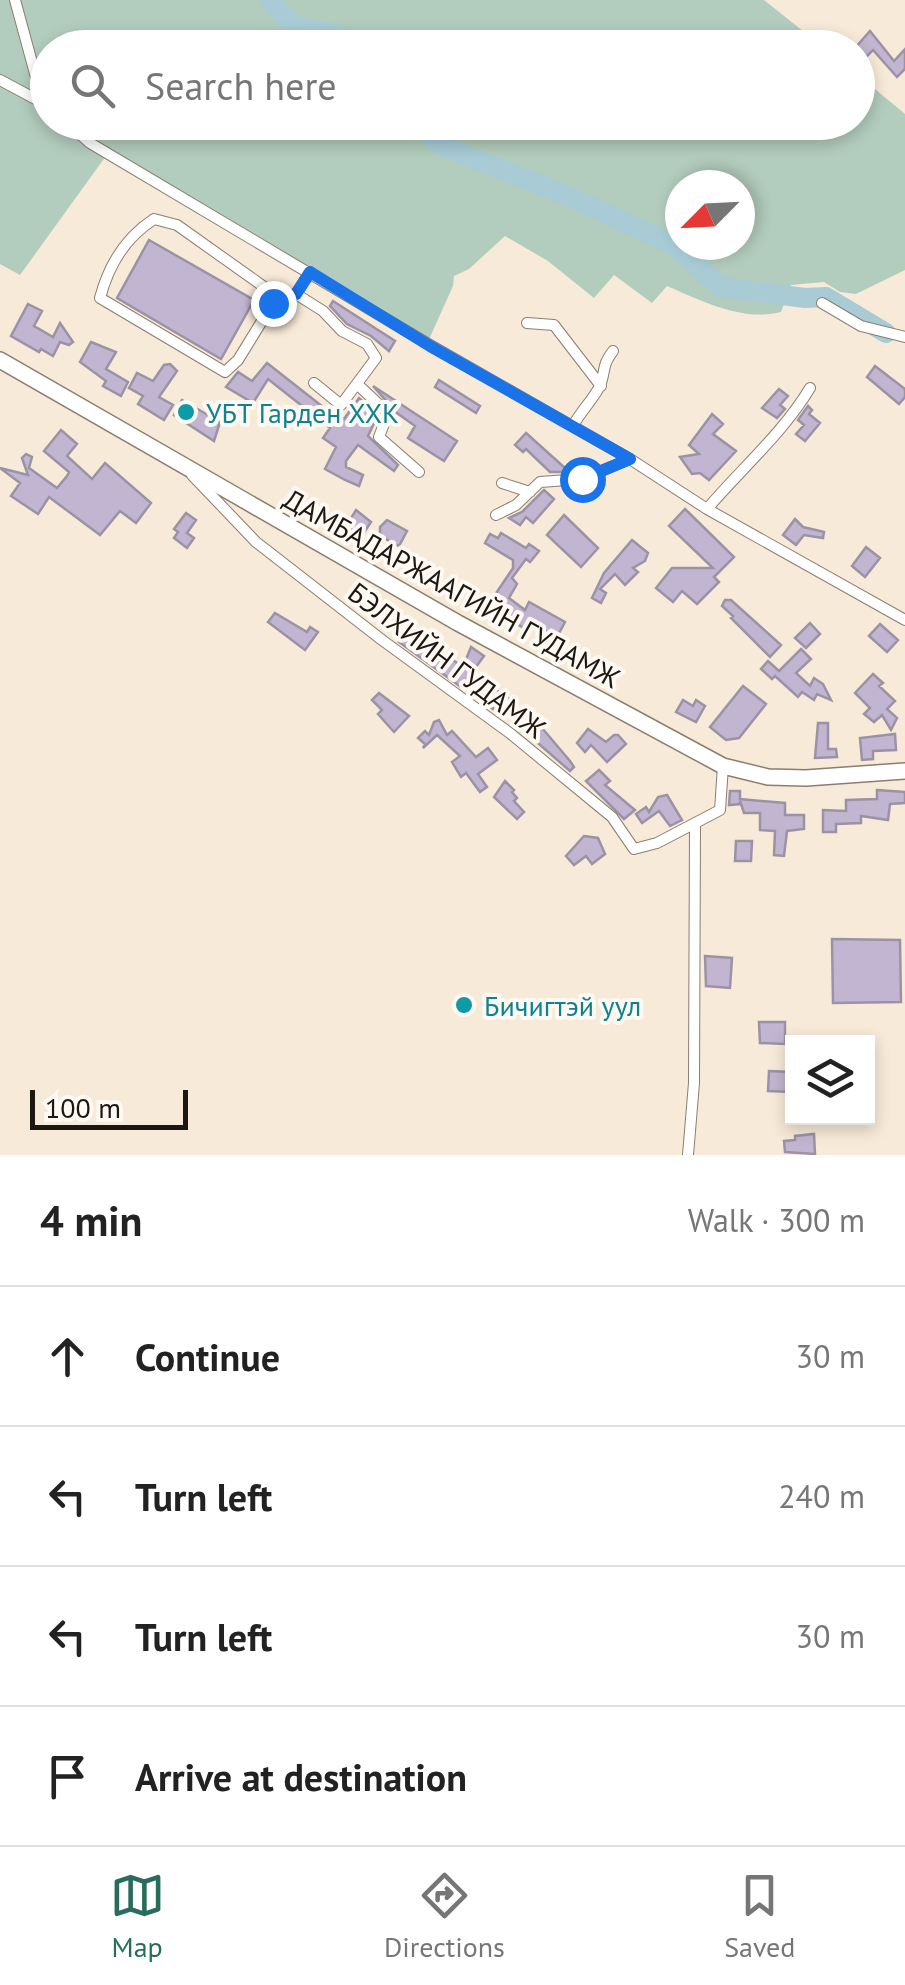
<!DOCTYPE html>
<meta charset="utf-8">
<style>
body{margin:0;font-family:"PT Sans",sans-serif;background:#f6f6f6;color:#222}
.controls{position:absolute;right:30px;bottom:30px;display:grid;overflow:hidden;border-radius:0px;box-shadow:0 5px 15px #0003}
.controls button{width:90px;height:90px;display:grid;place-items:center;padding:0;border:0;border-bottom:2px solid #e0e0e0;background:#fff;color:#222;font:50px sans-serif}
.compass{position:absolute;left:665px;top:170px;width:90px;height:90px;border-radius:50%;background:#fff;box-shadow:0 5px 15px #0003;rotate:246deg}
.scale{position:absolute;left:30px;bottom:25px;width:158px;box-sizing:border-box;padding-left:10px;border:5px solid #1c1711;border-top:0;font-size:28px;line-height:35px;white-space:nowrap;color:#1c1711;-webkit-text-stroke:8px #fef9f2;paint-order:stroke}
.stop{position:absolute;width:30px;height:30px;margin:-22px;border:8px solid #1a73e8;border-radius:50%;background:#fff}
.stop.end{background:#1a73e8;border-color:#fff;box-shadow:0 2px 10px #0008}
.list{margin:0;padding:0;list-style:none}
h2{display:flex;justify-content:space-between;align-items:center;height:130px;margin:0;padding:0 40px;font-size:42px}
h2 small{font-size:32px;font-weight:400;color:#767676}
.list li{display:grid;grid-template-columns:65px 1fr auto;gap:30px;align-items:center;box-sizing:border-box;height:140px;padding:0 40px;border-top:2px solid #e0e0e0}
.list b{display:block;font-size:38px;white-space:nowrap}
.list em{font-size:32px;font-style:normal;color:#767676}
.icon{flex:none;width:55px;height:55px;fill:none;stroke:currentColor;stroke-width:2;stroke-linecap:round;stroke-linejoin:round}
.map{position:relative;flex:none;width:905px;height:1155px;overflow:hidden}
.search{position:absolute;background:#fff;box-shadow:0 5px 15px #0003;left:30px;right:30px;top:30px;height:110px;display:flex;align-items:center;gap:25px;box-sizing:border-box;padding:0 35px;border-radius:55px;color:#767676;font-size:38px}
.sheet{height:690px;background:#fff}
nav{display:flex;justify-content:space-around;align-items:center;box-sizing:border-box;height:140px;border-top:2px solid #e0e0e0;background:#fff;font-size:28px;color:#767676}
nav a{display:grid;justify-items:center;gap:5px}
nav .on{color:#286c5d}
.map>svg:first-child{display:block}
.green{fill:#b2ccbd;fill-rule:evenodd}
.lines{fill:none;stroke-linecap:round;stroke-linejoin:round}
.river{stroke:#a8cbd6;stroke-width:20}
.building{fill:#c2b5d1;stroke:#9b93a5;stroke-width:2.5}
.minor-casing{stroke:#8a7e6d;stroke-width:12}
.secondary-casing{stroke:#8a7e6d;stroke-width:18}
.minor{stroke:#fff;stroke-width:10}
.secondary{stroke:#fff;stroke-width:15}
.route{stroke:#1a73e8;stroke-width:12}
.culture-dot{fill:#0f9aa8;stroke:#fef9f2;stroke-width:4}
.labels{text-anchor:middle;dominant-baseline:central;stroke-width:8;stroke-linejoin:round;paint-order:stroke}
.culture-label{font-size:28px;fill:#0d838f;stroke:#fef9f2;text-anchor:start}
.street-label{font-size:28px;fill:#1c1711;stroke:#fef9f2}
</style>
<div class="map">
<svg width="905" height="1155" viewBox="0 0 905 1155">
<rect width="100%" height="100%" fill="#f8ead8"/>
<path class="green" d="M 0,0 L 764,0 L 823,47 L 48,48 L 48,122 L 858,122 L 858,75 L 905,114 L 905,270 L 856,294 L 840,292 L 824,282 L 791,285 L 781,312 C 743,322 702,301 667,286 L 652,303 L 614,275 L 594,298 L 548,261 L 505,236 L 469,269 L 454,276 L 453,286 L 426,346 L 111,149 L 20,275 L 0,264 ZM 680,185 L 740,185 L 740,245 L 680,245 Z"/>
<g class="lines">
<path class="river" d="M 271,0 C 301,44 307,20 347,39 L 350,48
M 422,122 L 428,134 L 440,145 L 563,194 L 674,245 L 720,287 L 805,298 L 826,297 L 886,333"/>
</g>
<path class="building" d="M 870,31 L 894,61 L 905,49 L 905,69 L 897,77 L 873,50 L 866,57 L 856,47 Z
M 149,240 L 254,300 L 221,359 L 117,298 Z
M 333,301 L 395,341 L 389,351 L 371,336 L 347,324 L 330,306 Z
M 28,304 L 42,311 L 34,326 L 53,337 L 60,323 L 73,342 L 69,345 L 60,342 L 53,356 L 41,349 L 39,352 L 11,336 Z
M 91,342 L 116,352 L 106,369 L 128,382 L 121,396 L 103,386 L 106,381 L 80,362 Z
M 267,363 L 337,418 L 339,415 L 344,419 L 359,398 L 378,415 L 368,436 L 398,465 L 394,471 L 358,445 L 346,461 L 346,467 L 363,475 L 359,486 L 345,480 L 325,469 L 336,447 L 323,438 L 330,428 L 268,379 L 253,403 L 226,387 L 238,372 L 252,381 Z
M 170,364 L 177,371 L 159,397 L 173,405 L 164,420 L 138,404 L 143,396 L 129,388 L 137,373 L 153,381 L 164,365 Z
M 875,366 L 905,389 L 905,397 L 899,404 L 867,377 Z
M 439,380 L 480,406 L 476,413 L 435,387 Z
M 373,386 L 457,441 L 444,461 L 408,438 L 415,426 L 397,413 Z
M 779,389 L 788,396 L 780,405 L 785,409 L 777,418 L 762,408 Z
M 182,400 L 220,422 L 214,441 L 174,415 Z
M 808,406 L 812,410 L 809,414 L 820,423 L 805,441 L 796,434 L 804,425 L 798,420 Z
M 712,414 L 723,424 L 713,434 L 736,451 L 709,480 L 700,473 L 692,474 L 680,457 L 699,454 L 689,445 Z
M 61,430 L 77,444 L 67,456 L 92,479 L 105,463 L 151,503 L 136,523 L 120,511 L 100,535 L 49,497 L 38,514 L 11,496 L 20,483 L 0,468 L 28,475 L 22,458 L 26,454 L 32,457 L 29,468 L 57,488 L 67,476 L 69,472 L 44,451 Z
M 526,433 L 565,468 L 562,472 L 550,472 L 526,449 L 523,452 L 515,445 Z
M 544,490 L 554,499 L 533,523 L 526,517 L 520,525 L 509,518 L 522,512 Z
M 685,509 L 734,557 L 714,577 L 719,582 L 697,604 L 682,591 L 673,602 L 656,588 L 672,568 L 713,568 L 669,526 Z
M 356,510 L 371,522 L 361,537 L 346,526 Z
M 186,513 L 196,520 L 187,533 L 194,538 L 187,548 L 174,538 L 178,532 L 174,529 Z
M 564,515 L 598,548 L 581,567 L 547,535 Z
M 795,519 L 803,527 L 824,532 L 823,538 L 804,535 L 796,545 L 783,535 Z
M 387,520 L 407,531 L 399,546 L 380,536 L 380,527 Z
M 501,533 L 526,548 L 529,544 L 539,551 L 530,562 L 526,559 L 512,578 L 517,584 L 509,598 L 525,610 L 529,602 L 565,622 L 557,637 L 534,624 L 530,631 L 486,608 L 513,568 L 513,560 L 485,543 L 490,534 L 498,538 Z
M 632,540 L 648,553 L 645,561 L 633,568 L 638,572 L 625,585 L 615,574 L 600,589 L 606,593 L 601,603 L 592,598 L 604,573 Z
M 866,547 L 880,558 L 865,577 L 852,566 Z
M 725,600 L 731,600 L 781,645 L 770,657 L 731,618 L 733,616 L 722,606 Z
M 275,613 L 307,632 L 310,627 L 318,632 L 305,650 L 268,622 Z
M 810,623 L 820,634 L 806,648 L 795,638 Z
M 880,624 L 898,640 L 887,652 L 869,636 Z
M 405,633 L 448,662 L 450,658 L 463,667 L 471,647 L 484,656 L 461,687 L 399,642 Z
M 801,649 L 811,659 L 796,673 L 810,686 L 814,678 L 823,684 L 831,700 L 817,694 L 814,700 L 802,692 L 798,697 L 775,676 L 772,679 L 761,669 L 768,661 L 779,671 Z
M 873,674 L 883,683 L 879,686 L 895,701 L 887,709 L 897,718 L 891,730 L 882,715 L 874,722 L 864,714 L 870,708 L 855,693 Z
M 486,683 L 516,703 L 513,706 L 529,718 L 521,728 L 496,705 L 493,709 L 476,697 Z
M 743,686 L 766,704 L 739,738 L 726,740 L 710,727 Z
M 379,693 L 409,716 L 394,732 L 378,714 L 382,710 L 372,700 Z
M 683,700 L 693,706 L 696,700 L 705,706 L 696,722 L 676,712 Z
M 439,720 L 447,735 L 452,731 L 476,757 L 488,748 L 497,760 L 478,774 L 487,787 L 480,792 L 466,773 L 461,777 L 452,762 L 460,756 L 437,735 L 423,748 L 425,744 L 418,738 L 425,731 L 429,735 L 434,722 Z
M 818,723 L 828,723 L 828,749 L 836,749 L 837,757 L 815,758 Z
M 542,728 L 570,761 L 574,767 L 570,771 L 532,738 Z
M 588,729 L 606,742 L 614,735 L 618,735 L 626,744 L 607,762 L 591,745 L 585,752 L 577,743 Z
M 895,734 L 896,750 L 873,751 L 873,759 L 862,760 L 860,738 Z
M 599,770 L 610,781 L 605,785 L 635,810 L 624,819 L 586,781 Z
M 505,781 L 514,790 L 512,792 L 517,798 L 514,801 L 524,812 L 517,819 L 494,797 Z
M 877,790 L 905,792 L 905,803 L 890,804 L 888,820 L 861,816 L 861,823 L 836,824 L 836,832 L 823,832 L 823,810 L 846,811 L 846,800 L 877,799 Z
M 730,791 L 740,791 L 740,799 L 785,803 L 785,815 L 804,815 L 804,829 L 787,831 L 784,856 L 774,855 L 775,831 L 760,830 L 760,813 L 744,813 L 740,801 L 740,804 L 729,805 Z
M 667,795 L 682,820 L 670,826 L 659,811 L 642,823 L 636,814 L 646,807 L 649,812 L 658,797 Z
M 584,836 L 598,838 L 605,854 L 592,864 L 586,856 L 574,865 L 566,856 Z
M 736,841 L 752,841 L 751,861 L 735,861 Z
M 832,939 L 900,940 L 901,1002 L 833,1003 Z
M 705,956 L 732,958 L 730,988 L 706,986 Z
M 759,1022 L 785,1022 L 785,1044 L 760,1043 Z
M 769,1071 L 792,1072 L 792,1092 L 768,1091 Z
M 814,1134 L 815,1154 L 785,1152 L 784,1141 L 795,1140 L 795,1136 Z"/>
<g class="lines">
<g class="minor-casing">
<path id="minor" d="M 15,0 L 43,103
M 0,80 L 43,103
M 66,122 L 90,143 L 430,345 L 630,459 L 707,509 L 905,620
M 296,294 L 323,311 L 342,331 L 367,344 L 376,358 L 341,405 L 314,383
M 273,303 L 267,289 L 177,225 L 154,219 C 125,238 109,264 100,298 L 225,372 L 238,360 L 273,303 L 296,294 L 310,272
M 822,303 L 861,326 L 905,337
M 527,323 L 554,325 L 601,386
M 357,384 L 388,413 L 379,437 L 419,472
M 573,426 C 579,413 598,394 601,383 C 606,367 602,366 613,351
M 192,475 L 256,542 L 382,640 L 511,734 L 612,817 L 634,849 L 657,843 L 720,810 L 723,766
M 502,483 L 530,492
M 707,509 C 741,469 783,433 810,388
M 496,515 L 516,505 L 540,482 L 582,479 L 630,459
M 688,1155 L 694,1083 L 695,823"/>
</g>
<g class="secondary-casing">
<path id="secondary" d="M 0,360 L 458,623 L 723,766 L 768,777 L 806,778 L 905,771"/>
</g>
<use href="#minor" class="minor"/>
<use href="#secondary" class="secondary"/>
</g>
<g class="lines">
<path class="route" d="M 273,303 L 296,294 L 310,272 L 430,346 L 630,459 L 582,479"/>
</g>
<g class="culture-dot">
<circle cx="186" cy="412" r="10"/>
<circle cx="464" cy="1005" r="10"/>
</g>
<g class="labels">
<g class="culture-label">
<text x="206" y="412">УБТ Гарден ХХК</text>
<text x="484" y="1005">Бичигтэй уул</text>
</g>
<g class="street-label">
<text transform="translate(452 588) rotate(29)">ДАМБАДАРЖААГИЙН ГУДАМЖ</text>
<text transform="translate(447 660) rotate(37)">БЭЛХИЙН ГУДАМЖ</text>
</g>
</g>
</svg>
<div class="controls">
<button><svg class="icon" aria-label="layers" viewBox="0 0 24 24"><path d="M12 4l9 5-9 5-9-5zM3 14l9 5 9-5"/></svg></button>
</div>
<svg class="compass" viewBox="-18 -18 36 36"><path d="M0-13l5 13h-10z" fill="#e53935"/><path d="M0 13l5-13h-10z" fill="#767676"/></svg>
<div class="scale">100 m</div>
<div class="stop" style="left:582px;top:479px"></div>
<div class="stop end" style="left:273px;top:303px"></div>
<div class="search"><svg class="icon" aria-label="search" viewBox="0 0 24 24"><circle cx="10" cy="10" r="6"/><path d="M15 15l6 6"/></svg>Search here</div>
</div>
<section class="sheet">
<h2>4 min<small>Walk · 300 m</small></h2>
<ul class="list">
<li><svg class="icon" aria-label="ahead" viewBox="0 0 24 24"><path d="M12 20V5M6 11l6-6 6 6"/></svg><div><b>Continue</b></div><em>30 m</em></li>
<li><svg class="icon" aria-label="left" viewBox="0 0 24 24"><path d="M17 20v-9H6M10 6l-5 5 5 5"/></svg><div><b>Turn left</b></div><em>240 m</em></li>
<li><svg class="icon" aria-label="left" viewBox="0 0 24 24"><path d="M17 20v-9H6M10 6l-5 5 5 5"/></svg><div><b>Turn left</b></div><em>30 m</em></li>
<li><svg class="icon" aria-label="arrive" viewBox="0 0 24 24"><path d="M6 21V4h12l-3 4 3 4H6"/></svg><div><b>Arrive at destination</b></div></li>
</ul>
</section>
<nav>
<a class="on"><svg class="icon" aria-label="map" viewBox="0 0 24 24"><path d="M3 6l6-2 6 2 6-2v14l-6 2-6-2-6 2zM9 4v14M15 6v14"/></svg>Map</a>
<a><svg class="icon" aria-label="directions" viewBox="0 0 24 24"><path d="M12 3l9 9-9 9-9-9zM9 14v-3h6M13 9l2 2-2 2"/></svg>Directions</a>
<a><svg class="icon" aria-label="saved" viewBox="0 0 24 24"><path d="M7 4h10v16l-5-4-5 4z"/></svg>Saved</a>
</nav>
